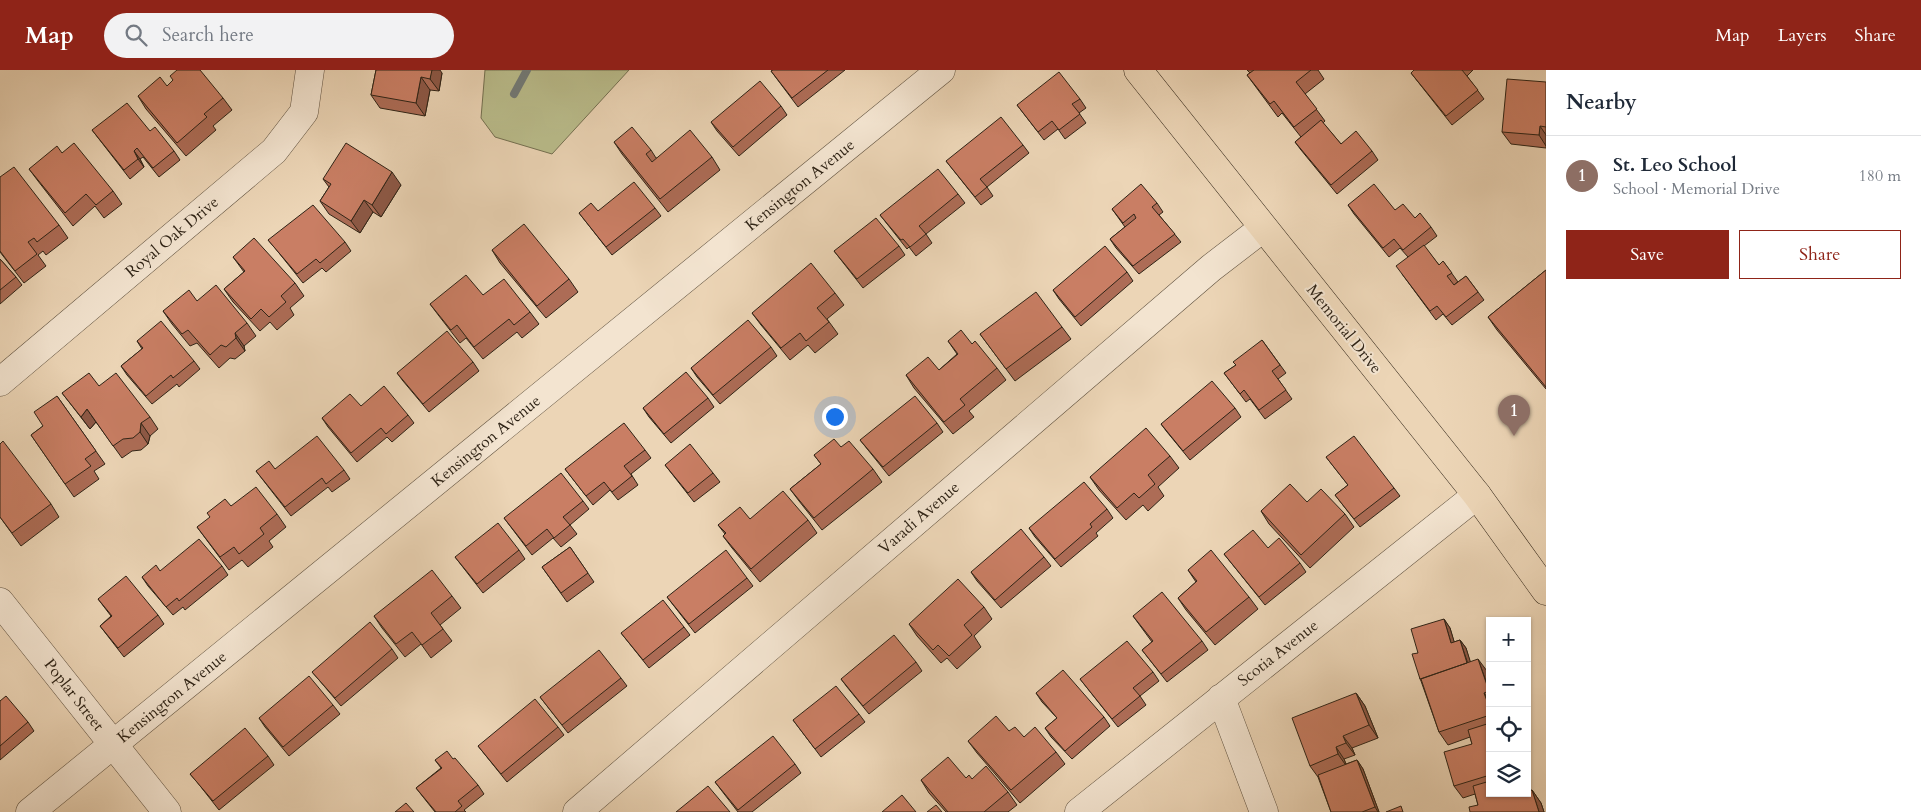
<!DOCTYPE html>
<meta charset="utf-8">
<style>
body{margin:0;font-family:Cardo,serif;background:#f2f2f3;color:#1f2937}
.controls{position:absolute;right:15px;bottom:15px;display:grid;overflow:hidden;border-radius:0px;box-shadow:0 1px 4px #0004}
.controls button{width:45px;height:45px;display:grid;place-items:center;padding:0;border:0;border-bottom:1px solid #e0e1e3;background:#fff;color:#1f2937;font:25px sans-serif}
.you{position:absolute;left:834px;top:346px;width:18px;height:18px;margin:-12px;border:4px solid #fff;border-radius:50%;background:#1a73e8;box-shadow:0 0 0 8px #1a73e833}
.badge{display:grid;place-items:center;width:32px;height:32px;border-radius:50%;background:#8f2418;color:#fff;font-size:16px;font-weight:700}
.pin{position:absolute;translate:-50% -41px;filter:drop-shadow(0 1px 2px #0008)}
.pin::after{content:'';position:absolute;top:26px;width:18px;height:15px;background:inherit;clip-path:polygon(0 0,100% 0,50% 100%)}
.list{margin:0;padding:0;list-style:none}
h2{display:flex;justify-content:space-between;align-items:center;height:65px;margin:0;padding:0 20px;font-size:21px}
h2 small{font-size:16px;font-weight:400;color:#747a83}
.list li{display:grid;grid-template-columns:32px 1fr auto;gap:15px;align-items:center;box-sizing:border-box;height:80px;padding:0 20px;border-top:1px solid #e0e1e3}
.list b{display:block;font-size:19px;white-space:nowrap}
.list p{margin:0;font-size:16px;white-space:nowrap;color:#747a83}
.list em{font-size:16px;font-style:normal;color:#747a83}
.actions{display:flex;gap:10px;padding:15px 20px}
.actions a{flex:1;padding:11px 0;border:1px solid #8f2418;border-radius:0px;text-align:center;font-size:18px;color:#8f2418}
.actions .main{background:#8f2418;color:#fff}
.icon{flex:none;width:28px;height:28px;fill:none;stroke:currentColor;stroke-width:2;stroke-linecap:round;stroke-linejoin:round}
.map{position:relative;flex:none;width:1546px;height:742px;overflow:hidden}
header{display:flex;align-items:center;gap:30px;box-sizing:border-box;height:70px;padding:0 25px;background:#8f2418;color:#fff}
header strong{font-size:24px}
nav{display:flex;gap:28px;margin-inline-start:auto;font-size:18px}
.search{width:350px;height:45px;background:#f2f2f3;display:flex;align-items:center;gap:12px;box-sizing:border-box;padding:0 18px;border-radius:28px;color:#747a83;font-size:19px}
main{display:flex}
aside{flex:1;background:#fff}
.map>svg:first-child{display:block}
.green{fill:#babd8c;stroke:#747051}
.lines{fill:none;stroke-linecap:round;stroke-linejoin:round}
.stream{stroke:#727b78;stroke-width:8}
.minor-casing{stroke:#5e503e;stroke-width:29}
.major-casing{stroke:#2e2316;stroke-width:29}
.minor{stroke:#f3e4d0;stroke-width:28}
.major{stroke:#ecd5b6;stroke-width:28}
.wall{fill:#ad6c56;stroke:#2e2316}
.shaded-wall{fill:#8d5846;stroke:#2e2316}
.building{fill:#c97e64;stroke:#2e2316}
.labels{text-anchor:middle;dominant-baseline:central;stroke-width:4;stroke-linejoin:round;paint-order:stroke}
.street-label{font-size:16px;fill:#2e2316;stroke:#f3e4d0}
</style>
<header>
<strong>Map</strong>
<div class="search"><svg class="icon" aria-label="search" viewBox="0 0 24 24"><circle cx="10" cy="10" r="6"/><path d="M15 15l6 6"/></svg>Search here</div>
<nav><a>Map</a><a>Layers</a><a>Share</a></nav>
</header>
<main>
<div class="map">
<svg width="1546" height="742" viewBox="0 0 1546 742">
<rect width="100%" height="100%" fill="#ecd5b6"/>
<filter id="stains"><feTurbulence type="fractalNoise" baseFrequency=".004" numOctaves="4"/><feColorMatrix values="0 0 0 0 .2 0 0 0 0 .09 0 0 0 0 .02 0 0 0 .5 -.17"/></filter>
<radialGradient id="worn" r=".72"><stop offset=".6" stop-color="#630" stop-opacity="0"/><stop offset="1" stop-color="#630" stop-opacity=".3"/></radialGradient>
<path class="green" d="M 485,0 L 629,0 L 552,84 L 495,67 L 481,48 Z"/>
<g class="lines">
<path class="stream" d="M 514,24 L 527,0"/>
<g class="minor-casing">
<path id="minor" d="M 0,312 L 274,81 L 304,42 L 310,0
M 0,532 L 167,742
M 1221,628 L 1264,742
M 30,742 L 941,0
M 577,742 L 1211,198 L 1263,158
M 1079,742 L 1477,425"/>
</g>
<g class="major-casing">
<path id="major" d="M 1138,0 L 1477,425 L 1546,521"/>
</g>
<use href="#minor" class="minor"/>
<use href="#major" class="major"/>
</g>
<path class="wall" d="M 376,0 L 442,3 L 439,21 L 430,20 L 425,46 L 380,38 L 371,25 Z
M 773,0 L 845,0 L 798,37 L 771,1 Z
M 1247,0 L 1318,0 L 1324,9 L 1305,24 L 1325,51 L 1323,53 L 1341,74 L 1372,81 L 1378,90 L 1337,124 L 1301,80 L 1295,72 L 1301,67 L 1282,43 L 1278,47 L 1247,5 L 1250,3 Z
M 1414,0 L 1473,0 L 1467,6 L 1484,29 L 1452,55 L 1411,3 Z
M 1546,12 L 1546,78 L 1511,74 L 1502,62 Z
M 167,16 L 223,28 L 232,40 L 213,56 L 216,60 L 186,86 L 146,39 L 138,26 Z
M 1080,29 L 1086,38 L 1079,43 L 1086,53 L 1065,69 L 1058,59 L 1044,70 L 1017,35 Z
M 781,36 L 787,45 L 739,86 L 717,61 L 711,52 Z
M 92,60 L 150,61 L 174,81 L 180,90 L 159,107 L 143,87 L 140,89 L 144,97 L 130,109 Z
M 614,72 L 651,80 L 656,88 L 712,87 L 720,100 L 668,142 L 622,84 Z
M 1023,75 L 1029,83 L 987,117 L 993,126 L 981,135 L 946,91 Z
M 62,83 L 113,121 L 122,134 L 104,148 L 95,136 L 73,156 L 38,111 L 29,99 Z
M 0,107 L 59,155 L 68,168 L 46,185 L 43,181 L 38,185 L 46,196 L 24,213 L 0,182 Z
M 323,109 L 401,115 L 381,147 L 373,142 L 360,163 L 329,144 L 320,131 L 329,117 Z
M 958,124 L 965,133 L 926,164 L 932,173 L 916,186 L 909,177 L 907,179 L 880,145 Z
M 1157,133 L 1163,142 L 1159,145 L 1181,172 L 1139,204 L 1116,178 L 1110,169 L 1125,157 L 1112,139 Z
M 1348,135 L 1395,140 L 1415,148 L 1431,157 L 1437,166 L 1424,176 L 1439,195 L 1443,191 L 1458,212 L 1454,215 L 1466,206 L 1484,230 L 1452,255 L 1443,244 L 1436,250 L 1402,204 L 1408,187 L 1400,178 L 1389,187 L 1354,144 Z
M 655,138 L 661,146 L 612,185 L 579,143 Z
M 268,170 L 345,172 L 351,181 L 326,202 L 322,198 L 303,213 L 275,178 Z
M 899,176 L 905,185 L 863,218 L 834,181 Z
M 492,180 L 569,209 L 578,222 L 546,248 L 500,193 Z
M 233,187 L 295,213 L 304,226 L 290,238 L 294,245 L 277,260 L 270,252 L 260,261 L 233,232 L 224,219 L 244,202 Z
M 0,189 L 16,207 L 22,215 L 0,234 Z
M 1546,200 L 1546,319 L 1497,260 L 1488,247 Z
M 1127,202 L 1133,211 L 1081,256 L 1059,229 L 1053,220 Z
M 835,223 L 844,235 L 827,249 L 838,264 L 815,283 L 808,275 L 790,290 L 761,255 L 752,243 Z
M 483,225 L 530,242 L 539,254 L 522,268 L 517,262 L 483,289 L 466,268 L 460,273 L 439,246 L 430,234 Z
M 197,231 L 247,253 L 256,266 L 244,276 L 245,281 L 235,289 L 230,288 L 219,298 L 197,273 L 190,276 L 172,254 L 163,241 Z
M 1062,257 L 1071,269 L 1015,311 L 980,264 Z
M 1262,270 L 1286,303 L 1278,309 L 1292,329 L 1265,349 L 1250,329 L 1246,332 L 1224,303 L 1236,295 Z
M 137,271 L 194,291 L 200,299 L 179,317 L 177,314 L 152,334 L 127,305 L 121,296 L 142,279 Z
M 948,271 L 972,274 L 997,298 L 1006,310 L 969,341 L 974,347 L 953,364 L 914,318 L 906,305 L 939,300 L 957,284 Z
M 771,277 L 777,286 L 720,334 L 697,307 L 691,298 Z
M 473,292 L 479,301 L 429,342 L 403,311 L 397,303 Z
M 99,316 L 150,347 L 158,359 L 150,366 L 148,374 L 141,380 L 132,381 L 122,388 L 96,352 L 90,359 L 62,323 Z
M 57,326 L 105,394 L 94,401 L 99,409 L 74,427 L 31,365 L 43,356 Z
M 708,328 L 714,337 L 671,373 L 649,347 L 643,338 Z
M 361,336 L 408,345 L 414,353 L 392,372 L 387,367 L 357,392 L 328,357 L 322,348 Z
M 1235,338 L 1241,347 L 1190,390 L 1167,362 L 1161,354 Z
M 937,353 L 943,362 L 889,406 L 860,370 Z
M 0,374 L 51,434 L 59,447 L 21,476 L 0,447 Z
M 841,377 L 873,399 L 882,412 L 822,460 L 799,431 L 790,419 L 821,394 L 814,385 Z
M 645,380 L 651,388 L 631,404 L 638,415 L 618,430 L 610,420 L 593,435 L 565,399 Z
M 1170,386 L 1179,398 L 1158,417 L 1164,426 L 1148,441 L 1143,435 L 1126,450 L 1099,420 L 1090,407 Z
M 1326,387 L 1394,418 L 1400,426 L 1360,457 L 1335,425 L 1348,415 Z
M 665,395 L 713,403 L 720,412 L 694,432 Z
M 275,399 L 344,400 L 350,409 L 332,422 L 328,417 L 291,446 L 256,401 Z
M 583,431 L 589,439 L 570,455 L 577,464 L 561,477 L 553,468 L 532,485 L 504,448 Z
M 1307,432 L 1345,444 L 1354,457 L 1310,498 L 1269,454 L 1261,441 Z
M 231,436 L 277,444 L 286,457 L 269,471 L 273,477 L 248,497 L 242,490 L 229,500 L 197,457 Z
M 1107,439 L 1113,448 L 1096,463 L 1098,466 L 1061,497 L 1035,467 L 1029,458 Z
M 750,449 L 808,450 L 817,463 L 760,512 L 732,478 L 723,466 L 725,464 L 718,455 Z
M 570,477 L 594,512 L 567,532 L 542,497 Z
M 519,480 L 525,489 L 483,523 L 455,487 Z
M 1224,484 L 1300,493 L 1306,502 L 1265,535 Z
M 1044,487 L 1051,496 L 1001,538 L 977,511 L 971,502 Z
M 222,496 L 228,505 L 185,540 L 183,537 L 173,545 L 148,516 L 142,507 L 160,501 Z
M 1188,500 L 1249,527 L 1258,539 L 1215,575 L 1186,540 L 1178,528 L 1196,512 Z
M 747,508 L 753,516 L 695,563 L 667,527 Z
M 452,526 L 461,538 L 440,555 L 452,571 L 431,588 L 421,574 L 405,587 L 382,558 L 374,546 Z
M 98,529 L 158,545 L 164,554 L 124,587 L 100,556 L 111,546 Z
M 984,537 L 992,549 L 974,566 L 981,577 L 957,599 L 947,588 L 941,593 L 917,566 L 909,554 Z
M 1133,546 L 1202,571 L 1208,580 L 1167,612 L 1142,580 L 1152,572 Z
M 1444,549 L 1450,558 L 1454,572 L 1460,570 L 1466,578 L 1470,592 L 1487,601 L 1490,610 L 1490,723 L 1527,723 L 1527,713 L 1530,721 L 1532,720 L 1541,733 L 1544,742 L 1470,742 L 1478,735 L 1475,724 L 1463,728 L 1454,716 L 1472,674 L 1470,667 L 1448,675 L 1439,662 L 1421,611 L 1420,609 L 1418,583 Z
M 684,557 L 690,565 L 649,598 L 621,563 Z
M 392,579 L 398,588 L 341,636 L 319,610 L 312,602 Z
M 916,592 L 922,601 L 869,644 L 847,617 L 841,609 Z
M 1153,602 L 1159,611 L 1140,626 L 1146,635 L 1118,657 L 1080,609 Z
M 621,608 L 627,616 L 568,663 L 540,627 Z
M 1036,623 L 1104,647 L 1110,656 L 1072,689 L 1051,667 L 1045,658 L 1057,648 L 1042,632 Z
M 1356,623 L 1365,636 L 1378,668 L 1352,678 L 1355,685 L 1344,689 L 1346,694 L 1357,690 L 1363,699 L 1379,742 L 1331,742 L 1318,707 L 1310,696 Z
M 0,631 L 28,652 L 34,661 L 0,690 Z
M 333,635 L 340,644 L 289,686 L 265,657 L 259,648 Z
M 859,644 L 865,652 L 821,687 L 793,650 Z
M 558,657 L 564,665 L 507,712 L 478,676 Z
M 1009,661 L 1024,667 L 1056,682 L 1065,694 L 1020,733 L 977,683 L 968,671 Z
M 268,686 L 274,695 L 219,740 L 197,712 L 190,704 Z
M 435,690 L 478,715 L 484,724 L 464,740 L 466,742 L 435,742 L 416,718 L 441,698 Z
M 795,694 L 801,703 L 752,742 L 738,742 L 715,712 Z
M 966,708 L 972,709 L 1008,722 L 1017,735 L 1008,742 L 946,742 L 929,723 L 921,710 Z"/>
<path class="shaded-wall" d="M 431,0 L 440,0 L 442,3 L 439,21 L 430,9 Z
M 421,7 L 430,20 L 425,46 L 416,33 Z
M 1540,56 L 1546,65 L 1546,76 L 1539,65 Z
M 134,81 L 140,89 L 144,97 L 138,89 Z
M 392,102 L 401,115 L 381,147 L 372,135 Z
M 364,130 L 373,142 L 360,163 L 351,151 Z
M 235,263 L 244,276 L 245,281 L 236,268 Z
M 87,339 L 96,352 L 90,359 L 81,347 Z
M 141,353 L 150,366 L 148,374 L 140,362 Z
M 1444,549 L 1450,558 L 1457,581 L 1451,573 Z
M 1460,570 L 1466,578 L 1474,603 L 1468,594 Z
M 1478,589 L 1487,601 L 1490,610 L 1490,622 Z
M 1356,623 L 1365,636 L 1378,668 L 1369,655 Z
M 1484,623 L 1490,631 L 1490,639 Z
M 1343,666 L 1352,678 L 1355,685 L 1346,673 Z
M 1336,677 L 1344,689 L 1347,697 L 1338,684 Z
M 1357,690 L 1363,699 L 1379,742 L 1378,742 L 1375,737 Z
M 1527,713 L 1528,714 L 1534,735 L 1527,723 Z
M 1532,720 L 1541,733 L 1544,742 L 1539,742 Z"/>
<path class="building" d="M 177,0 L 200,0 L 223,28 L 204,44 L 207,47 L 177,73 L 138,26 L 160,7 L 167,16 L 173,10 L 170,6 Z
M 376,0 L 432,0 L 430,9 L 421,7 L 416,33 L 371,25 Z
M 773,0 L 828,0 L 792,28 L 771,1 Z
M 1254,0 L 1311,0 L 1296,12 L 1317,39 L 1294,57 L 1274,31 L 1270,34 L 1247,5 Z
M 1414,0 L 1462,0 L 1478,20 L 1446,46 L 1411,3 Z
M 1059,2 L 1080,29 L 1072,34 L 1080,44 L 1059,60 L 1052,51 L 1038,62 L 1017,35 Z
M 1507,9 L 1546,12 L 1546,57 L 1540,56 L 1539,65 L 1502,62 Z
M 760,11 L 781,36 L 733,77 L 711,52 Z
M 127,33 L 150,61 L 155,57 L 174,81 L 153,98 L 137,78 L 134,81 L 138,89 L 124,100 L 92,60 Z
M 1001,47 L 1023,75 L 980,109 L 987,117 L 975,127 L 946,91 Z
M 1321,50 L 1341,74 L 1356,61 L 1372,81 L 1331,115 L 1295,72 Z
M 632,57 L 651,80 L 646,84 L 652,92 L 690,60 L 712,87 L 660,129 L 614,72 Z
M 74,73 L 113,121 L 96,135 L 86,124 L 65,143 L 29,99 L 57,76 L 62,83 Z
M 346,73 L 392,102 L 372,135 L 364,130 L 351,151 L 320,131 L 331,114 L 323,109 Z
M 14,97 L 59,155 L 37,172 L 34,168 L 28,172 L 37,184 L 15,201 L 0,181 L 0,107 Z
M 938,99 L 958,124 L 919,156 L 926,164 L 910,177 L 903,169 L 901,170 L 880,145 Z
M 634,112 L 655,138 L 606,177 L 579,143 L 591,133 L 598,141 Z
M 1141,114 L 1157,133 L 1152,137 L 1175,164 L 1133,196 L 1110,169 L 1136,148 L 1134,144 L 1123,153 L 1112,139 Z
M 1374,114 L 1395,140 L 1403,134 L 1415,148 L 1420,143 L 1431,157 L 1403,180 L 1394,169 L 1383,178 L 1348,135 Z
M 313,135 L 345,172 L 320,193 L 316,189 L 297,204 L 268,170 Z
M 876,148 L 899,176 L 857,209 L 834,181 Z
M 524,154 L 569,209 L 537,236 L 492,180 Z
M 254,168 L 295,213 L 281,226 L 286,232 L 269,247 L 261,239 L 251,249 L 224,219 L 245,201 L 233,187 Z
M 1424,175 L 1439,195 L 1443,191 L 1452,203 L 1447,206 L 1454,215 L 1466,206 L 1478,222 L 1446,247 L 1437,236 L 1430,241 L 1396,196 Z
M 1105,176 L 1127,202 L 1075,247 L 1053,220 Z
M 0,189 L 16,207 L 0,220 Z
M 811,193 L 835,223 L 817,238 L 829,252 L 806,271 L 800,263 L 781,278 L 752,243 Z
M 1546,200 L 1546,317 L 1488,247 Z
M 466,205 L 483,225 L 504,209 L 530,242 L 514,255 L 509,249 L 474,277 L 457,255 L 451,260 L 430,234 Z
M 216,215 L 247,253 L 235,263 L 236,268 L 226,277 L 221,275 L 210,285 L 188,260 L 182,264 L 163,241 L 189,220 L 197,231 Z
M 1036,222 L 1062,257 L 1006,299 L 980,264 Z
M 748,250 L 771,277 L 713,325 L 691,298 Z
M 161,251 L 194,291 L 173,308 L 171,305 L 146,326 L 121,296 L 143,278 L 137,271 Z
M 961,260 L 972,274 L 975,271 L 997,298 L 960,329 L 965,335 L 944,352 L 906,305 L 928,287 L 939,300 L 958,284 L 948,271 Z
M 447,261 L 473,292 L 423,334 L 397,303 Z
M 1262,270 L 1280,295 L 1272,301 L 1286,320 L 1259,340 L 1244,320 L 1240,324 L 1224,303 L 1236,295 L 1233,292 Z
M 686,302 L 708,328 L 664,364 L 643,338 Z
M 89,303 L 99,316 L 116,303 L 150,347 L 141,353 L 140,362 L 133,368 L 123,369 L 113,376 L 87,339 L 81,347 L 62,323 Z
M 1212,311 L 1235,338 L 1183,381 L 1161,354 Z
M 384,316 L 408,345 L 386,364 L 381,358 L 351,383 L 322,348 L 350,324 L 361,336 Z
M 57,326 L 96,381 L 85,389 L 91,396 L 65,414 L 31,365 L 43,356 L 34,342 Z
M 915,326 L 937,353 L 883,397 L 860,370 Z
M 624,353 L 645,380 L 624,396 L 632,406 L 612,422 L 604,412 L 586,426 L 565,399 Z
M 1146,358 L 1170,386 L 1148,405 L 1155,414 L 1139,428 L 1134,423 L 1117,438 L 1090,407 Z
M 317,366 L 344,400 L 326,414 L 322,408 L 285,437 L 256,401 L 269,391 L 275,399 Z
M 1354,366 L 1394,418 L 1354,449 L 1335,425 L 1348,415 L 1326,387 Z
M 834,369 L 841,377 L 849,371 L 873,399 L 814,448 L 790,419 L 821,394 L 814,385 Z
M 3,371 L 51,434 L 12,463 L 0,447 L 0,374 Z
M 690,374 L 713,403 L 688,423 L 665,395 Z
M 561,403 L 583,431 L 563,447 L 570,455 L 554,468 L 547,459 L 526,476 L 504,448 Z
M 1084,412 L 1107,439 L 1090,454 L 1092,457 L 1055,489 L 1029,458 Z
M 1290,414 L 1307,432 L 1321,419 L 1345,444 L 1301,485 L 1261,441 Z
M 256,417 L 277,444 L 260,458 L 264,464 L 239,484 L 234,477 L 220,487 L 197,457 L 210,447 L 207,443 L 225,429 L 231,436 Z
M 783,421 L 808,450 L 751,499 L 723,466 L 726,463 L 718,455 L 740,437 L 750,449 Z
M 498,453 L 519,480 L 477,514 L 455,487 Z
M 1021,459 L 1044,487 L 995,530 L 971,502 Z
M 1253,460 L 1268,478 L 1279,468 L 1300,493 L 1259,527 L 1224,484 Z
M 199,469 L 222,496 L 179,531 L 177,528 L 166,537 L 142,507 L 156,495 L 160,501 Z
M 570,477 L 588,503 L 561,523 L 542,497 Z
M 726,480 L 747,508 L 689,554 L 667,527 Z
M 1211,480 L 1249,527 L 1206,562 L 1178,528 L 1197,511 L 1188,500 Z
M 432,500 L 452,526 L 431,543 L 443,559 L 422,575 L 412,562 L 396,574 L 374,546 Z
M 126,506 L 158,545 L 118,578 L 100,556 L 112,546 L 98,529 Z
M 958,509 L 984,537 L 964,555 L 972,565 L 949,586 L 938,575 L 933,580 L 909,554 Z
M 1162,522 L 1202,571 L 1161,604 L 1142,580 L 1153,571 L 1133,546 Z
M 663,530 L 684,557 L 643,590 L 621,563 Z
M 1444,549 L 1451,573 L 1460,570 L 1467,593 L 1420,609 L 1412,584 L 1418,583 L 1411,559 Z
M 370,552 L 392,579 L 335,628 L 312,602 Z
M 894,565 L 916,592 L 863,636 L 841,609 Z
M 1127,571 L 1153,602 L 1133,618 L 1140,626 L 1112,649 L 1080,609 Z
M 599,580 L 621,608 L 562,655 L 540,627 Z
M 1478,589 L 1489,621 L 1484,623 L 1490,639 L 1490,645 L 1439,662 L 1421,609 Z
M 1063,600 L 1104,647 L 1065,681 L 1045,658 L 1057,648 L 1036,623 Z
M 309,606 L 333,635 L 283,677 L 259,648 Z
M 836,616 L 859,644 L 815,679 L 793,650 Z
M 1356,623 L 1369,655 L 1343,666 L 1346,673 L 1336,677 L 1338,684 L 1310,696 L 1292,648 Z
M 6,626 L 28,652 L 0,676 L 0,631 Z
M 535,629 L 558,657 L 501,704 L 478,676 Z
M 996,646 L 1009,661 L 1015,657 L 1024,667 L 1035,657 L 1056,682 L 1011,720 L 968,671 Z
M 1490,653 L 1490,705 L 1454,716 L 1444,682 L 1472,674 L 1468,660 Z
M 245,658 L 268,686 L 213,731 L 190,704 Z
M 773,666 L 795,694 L 738,740 L 715,712 Z
M 447,681 L 453,689 L 455,688 L 478,715 L 458,731 L 462,736 L 455,742 L 436,742 L 416,718 L 442,698 L 435,690 Z
M 948,687 L 966,708 L 969,705 L 972,709 L 986,696 L 1008,722 L 984,742 L 948,742 L 921,710 Z
M 1357,690 L 1375,737 L 1362,742 L 1331,742 L 1318,705 Z
M 1490,711 L 1490,723 L 1527,723 L 1527,722 L 1532,720 L 1539,742 L 1470,742 L 1469,737 L 1478,735 L 1473,716 Z
M 708,716 L 730,742 L 676,742 Z
M 902,725 L 916,742 L 882,742 Z
M 406,733 L 414,742 L 395,742 Z
M 936,735 L 942,742 L 927,742 Z
M 1401,736 L 1403,742 L 1386,742 Z"/>
<g class="labels">
<g class="street-label">
<text transform="translate(800 115) rotate(-39)">Kensington Avenue</text>
<text transform="translate(172 167) rotate(-40)">Royal Oak Drive</text>
<text transform="translate(1344 259) rotate(51)">Memorial Drive</text>
<text transform="translate(486 371) rotate(-39)">Kensington Avenue</text>
<text transform="translate(919 448) rotate(-41)">Varadi Avenue</text>
<text transform="translate(1278 583) rotate(-38)">Scotia Avenue</text>
<text transform="translate(74 625) rotate(52)">Poplar Street</text>
<text transform="translate(172 627) rotate(-39)">Kensington Avenue</text>
</g>
</g>
<rect width="100%" height="100%" filter="url(#stains)"/>
<rect width="100%" height="100%" fill="url(#worn)"/>
</svg>
<div class="controls">
<button>+</button>
<button>−</button>
<button><svg class="icon" aria-label="locate" viewBox="0 0 24 24"><circle cx="12" cy="12" r="6"/><path d="M12 2v4M12 18v4M2 12h4M18 12h4"/></svg></button>
<button><svg class="icon" aria-label="layers" viewBox="0 0 24 24"><path d="M12 4l9 5-9 5-9-5zM3 14l9 5 9-5"/></svg></button>
</div>
<div class="you"></div>
<div class="pin badge" style="left:1514px;top:366px;background:#8d6e63">1</div>
</div>
<aside>
<h2>Nearby<small></small></h2>
<ul class="list">
<li><span class="badge" style="background:#8d6e63">1</span><div><b>St. Leo School</b><p>School · Memorial Drive</p></div><em>180 m</em></li>
</ul>
<div class="actions"><a class="main">Save</a><a>Share</a></div>
</aside>
</main>
